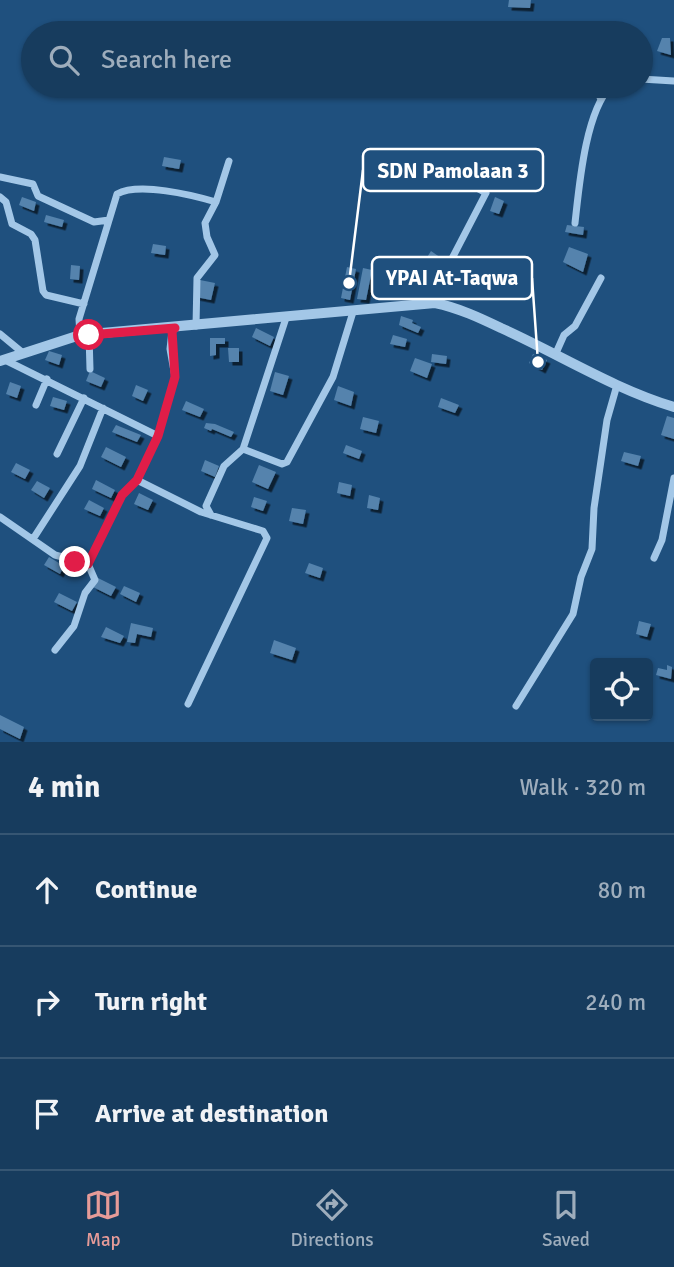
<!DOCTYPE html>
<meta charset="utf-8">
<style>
body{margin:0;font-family:Signika,sans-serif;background:#244767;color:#f1f3f6}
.controls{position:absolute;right:21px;bottom:21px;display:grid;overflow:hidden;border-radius:7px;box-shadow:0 2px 5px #0004}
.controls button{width:63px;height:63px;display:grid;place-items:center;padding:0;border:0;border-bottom:2px solid #365673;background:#173c5e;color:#f1f3f6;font:35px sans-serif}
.stop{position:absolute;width:21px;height:21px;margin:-16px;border:5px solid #e11d48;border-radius:50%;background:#fff}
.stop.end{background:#e11d48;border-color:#fff;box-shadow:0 2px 7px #0008}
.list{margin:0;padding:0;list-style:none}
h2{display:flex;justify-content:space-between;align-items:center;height:91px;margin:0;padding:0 28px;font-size:30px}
h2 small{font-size:23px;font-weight:400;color:#9eadbc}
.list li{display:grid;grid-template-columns:46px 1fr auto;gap:21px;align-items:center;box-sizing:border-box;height:112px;padding:0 28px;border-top:2px solid #365673}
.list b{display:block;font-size:26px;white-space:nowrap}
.list em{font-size:23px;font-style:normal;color:#9eadbc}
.icon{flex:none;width:38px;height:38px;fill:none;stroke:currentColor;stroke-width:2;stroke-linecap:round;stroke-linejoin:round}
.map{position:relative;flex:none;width:674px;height:742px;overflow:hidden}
.search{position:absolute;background:#173c5e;box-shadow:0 2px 5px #0004;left:21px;right:21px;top:21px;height:77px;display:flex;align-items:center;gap:18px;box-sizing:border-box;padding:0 24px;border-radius:38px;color:#9eadbc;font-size:26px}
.sheet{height:427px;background:#173c5e}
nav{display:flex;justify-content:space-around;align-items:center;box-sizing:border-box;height:98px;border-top:2px solid #365673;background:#173c5e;font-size:19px;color:#9eadbc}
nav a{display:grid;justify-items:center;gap:4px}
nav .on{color:#e69b98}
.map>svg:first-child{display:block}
.building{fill:#5483ad;filter:url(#shadow)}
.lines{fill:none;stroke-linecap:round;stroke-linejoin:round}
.minor{stroke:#a3c7e7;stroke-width:7}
.tertiary{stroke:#a3c7e7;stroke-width:10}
.route{stroke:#e11d48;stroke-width:9}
.leader{fill:none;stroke:#fff;stroke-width:2.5}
.callout-dot{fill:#fff;stroke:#1f507e;stroke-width:2.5}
.callout{fill:#1f507e;stroke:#fff;stroke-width:2.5}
.callout-label{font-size:21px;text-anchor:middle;font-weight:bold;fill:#fff}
</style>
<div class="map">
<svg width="674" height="742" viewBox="0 0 674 742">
<defs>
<filter id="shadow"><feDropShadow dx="3.5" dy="3.5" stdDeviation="0" flood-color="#0009"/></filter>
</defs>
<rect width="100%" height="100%" fill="#1f507e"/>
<path class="building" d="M 509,0 L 531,0 L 530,8 L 508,7 Z
M 662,38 L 670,38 L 671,55 L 657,51 Z
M 164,157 L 181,160 L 179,169 L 162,166 Z
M 22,197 L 36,202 L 34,211 L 19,205 Z
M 495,197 L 504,201 L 499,214 L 490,211 Z
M 46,215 L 64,220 L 62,227 L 44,222 Z
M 567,225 L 584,227 L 583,235 L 565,232 Z
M 153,244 L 166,246 L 165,255 L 151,253 Z
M 569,247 L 588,254 L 583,272 L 563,262 Z
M 431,251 L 444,260 L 439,267 L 426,259 Z
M 71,265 L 80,266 L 79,280 L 70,279 Z
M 347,267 L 356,269 L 350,300 L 341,298 Z
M 363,268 L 372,270 L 366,300 L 357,299 Z
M 200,280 L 215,283 L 211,300 L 196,297 Z
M 401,316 L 413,320 L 412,323 L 421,327 L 418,333 L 399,325 Z
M 256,328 L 274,337 L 270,346 L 252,337 Z
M 393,335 L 407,339 L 405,347 L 390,344 Z
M 210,338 L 225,338 L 225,344 L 216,344 L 216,355 L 210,356 Z
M 228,348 L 239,348 L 239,362 L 229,362 Z
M 49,351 L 62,355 L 59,365 L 45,360 Z
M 432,354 L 447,356 L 446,364 L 431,362 Z
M 533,354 L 547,360 L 542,370 L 529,363 Z
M 415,358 L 432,364 L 427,378 L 410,371 Z
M 90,371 L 105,378 L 101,387 L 86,381 Z
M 275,372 L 289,376 L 283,395 L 270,391 Z
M 10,382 L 21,386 L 17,398 L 6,394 Z
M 136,385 L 148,390 L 143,401 L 132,396 Z
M 338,386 L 354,392 L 351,406 L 334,400 Z
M 53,397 L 67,401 L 64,410 L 50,406 Z
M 441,398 L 459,405 L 455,413 L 438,407 Z
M 186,401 L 204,409 L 200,417 L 182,410 Z
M 667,416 L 674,418 L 674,439 L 661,435 Z
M 363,417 L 379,421 L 376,433 L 360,429 Z
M 206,423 L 215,424 L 234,432 L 231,437 L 212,429 L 211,431 L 204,428 Z
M 116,425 L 141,435 L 137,442 L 112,432 Z
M 346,445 L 362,451 L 359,459 L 343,453 Z
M 106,447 L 126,457 L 121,467 L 101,457 Z
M 624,452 L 641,456 L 638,466 L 621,461 Z
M 205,460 L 219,466 L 215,477 L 201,471 Z
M 16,463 L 30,470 L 25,479 L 11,472 Z
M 259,465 L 276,472 L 268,489 L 252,482 Z
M 96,480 L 115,490 L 111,498 L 92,489 Z
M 37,481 L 50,488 L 44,498 L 31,490 Z
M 339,482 L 352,485 L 350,496 L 337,493 Z
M 139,493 L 153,500 L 148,510 L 134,504 Z
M 369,495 L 380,498 L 378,510 L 367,508 Z
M 254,497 L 267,501 L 263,511 L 251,507 Z
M 89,500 L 104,508 L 100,516 L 84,509 Z
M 292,508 L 306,510 L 303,524 L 289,521 Z
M 49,557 L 64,566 L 60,574 L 44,565 Z
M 309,563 L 323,568 L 320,578 L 305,573 Z
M 98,578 L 116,587 L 111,596 L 93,587 Z
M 124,586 L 140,593 L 136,602 L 120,594 Z
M 59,593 L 77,602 L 72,611 L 54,602 Z
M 639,621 L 651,624 L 647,637 L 636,634 Z
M 131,623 L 153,628 L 151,637 L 137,634 L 135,643 L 127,642 Z
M 106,627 L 124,636 L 120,643 L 101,637 Z
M 274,640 L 296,648 L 292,660 L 270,653 Z
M 667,665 L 672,667 L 671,679 L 656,675 L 658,668 L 667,670 Z
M 0,715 L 24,727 L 20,739 L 0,729 Z"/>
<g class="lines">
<path class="minor" d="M 531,26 L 551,33
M 641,79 L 674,81
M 596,86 L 601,100
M 0,177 L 33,184 L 38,196 L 94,222 L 109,220
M 0,197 L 6,202 L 12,224 L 31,234 L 35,240 L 43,291 L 46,295 L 84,304
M 575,223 C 579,188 585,112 611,86
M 435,303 L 445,272 L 486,193 L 441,169
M 196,326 L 197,278 L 215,255 L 207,237 L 205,223 L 216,202 L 229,161
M 0,334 L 23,353
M 80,335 L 79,319 L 117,194 C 139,182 192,195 216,202
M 89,335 L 90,369
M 556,353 L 564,335 L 575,326 L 601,278
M 5,360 L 158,436
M 36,405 L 47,379
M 243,449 L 282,464 L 287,462 L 333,377 L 353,312
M 57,454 L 84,398
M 137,480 L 201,512 L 263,531 L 267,538 L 188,704
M 211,515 L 206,506 L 224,466 L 243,449 L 286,318
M 0,517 L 55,555 L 88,564
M 33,539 L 80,466 L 103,408
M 654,558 L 662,540 L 674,478
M 55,650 L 74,626 L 85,593 L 95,580 L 88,564 L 122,495 L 137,480 L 158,436 L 175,377 L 170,349 L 172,331 L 175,328
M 516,706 L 573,614 L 581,577 L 592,549 L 594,508 L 607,420 L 617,385"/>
<path class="tertiary" d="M 0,361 L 80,335 L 435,303 C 459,308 480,318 501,328 C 559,354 614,389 674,407"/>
</g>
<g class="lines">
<path class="route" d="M 75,562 L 88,564 L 122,495 L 137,480 L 158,436 L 175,377 L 172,331 L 175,328 L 89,335"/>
</g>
<path class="leader" d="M349 283L363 170M538 362L532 278"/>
<g class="callout-dot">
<circle cx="349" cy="283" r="7"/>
<circle cx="538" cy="362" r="7"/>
</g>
<g class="callout">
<rect x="363" y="149" width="180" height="42" rx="7"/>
<rect x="372" y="257" width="160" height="42" rx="7"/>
</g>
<g class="callout-label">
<text x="453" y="178">SDN Pamolaan 3</text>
<text x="452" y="285">YPAI At-Taqwa</text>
</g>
</svg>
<div class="controls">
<button><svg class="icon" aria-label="locate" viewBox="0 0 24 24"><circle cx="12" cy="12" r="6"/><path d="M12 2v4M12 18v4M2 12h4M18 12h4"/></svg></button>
</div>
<div class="stop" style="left:89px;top:335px"></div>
<div class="stop end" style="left:75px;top:562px"></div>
<div class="search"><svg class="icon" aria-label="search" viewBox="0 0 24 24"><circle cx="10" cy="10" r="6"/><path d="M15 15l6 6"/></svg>Search here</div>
</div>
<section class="sheet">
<h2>4 min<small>Walk · 320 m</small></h2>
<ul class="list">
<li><svg class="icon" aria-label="ahead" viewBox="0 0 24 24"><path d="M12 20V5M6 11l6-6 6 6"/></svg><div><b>Continue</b></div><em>80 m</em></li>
<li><svg class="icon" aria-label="right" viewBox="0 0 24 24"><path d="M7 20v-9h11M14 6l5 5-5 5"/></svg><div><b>Turn right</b></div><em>240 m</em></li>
<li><svg class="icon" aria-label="arrive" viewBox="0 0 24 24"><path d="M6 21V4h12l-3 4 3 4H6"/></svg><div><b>Arrive at destination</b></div></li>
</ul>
</section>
<nav>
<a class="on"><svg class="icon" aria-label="map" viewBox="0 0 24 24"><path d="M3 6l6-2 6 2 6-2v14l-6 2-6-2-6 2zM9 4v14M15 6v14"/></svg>Map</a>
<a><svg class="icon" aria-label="directions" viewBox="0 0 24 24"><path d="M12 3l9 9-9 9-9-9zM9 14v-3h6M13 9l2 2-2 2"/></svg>Directions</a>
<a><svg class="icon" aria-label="saved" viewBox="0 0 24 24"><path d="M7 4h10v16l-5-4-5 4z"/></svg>Saved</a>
</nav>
